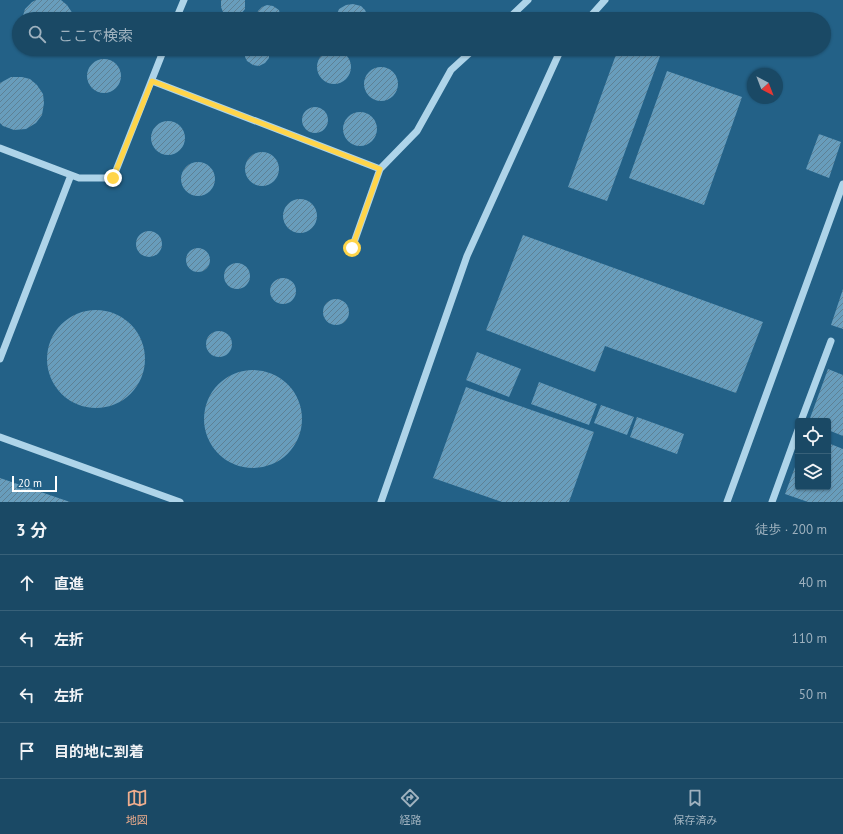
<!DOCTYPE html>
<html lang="ja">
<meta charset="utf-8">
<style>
body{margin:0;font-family:"PT Sans","Noto Sans JP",sans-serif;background:#27536e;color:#f1f3f6}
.controls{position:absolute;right:12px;bottom:12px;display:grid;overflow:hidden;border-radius:4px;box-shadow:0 1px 3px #0004}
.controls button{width:36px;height:36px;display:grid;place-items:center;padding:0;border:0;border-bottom:1px solid #386179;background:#1a4965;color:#f1f3f6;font:20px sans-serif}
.compass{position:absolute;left:747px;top:68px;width:36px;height:36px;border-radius:50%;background:#1a4965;box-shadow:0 1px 3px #0004;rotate:138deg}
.scale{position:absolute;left:12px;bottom:10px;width:45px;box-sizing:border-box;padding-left:4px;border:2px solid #fff;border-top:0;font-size:11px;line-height:14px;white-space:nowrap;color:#fff;-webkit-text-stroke:3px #236187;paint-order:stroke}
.stop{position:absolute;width:12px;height:12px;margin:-9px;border:3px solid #ffd54a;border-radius:50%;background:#fff}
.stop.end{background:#ffd54a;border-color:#fff;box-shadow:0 1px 4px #0008}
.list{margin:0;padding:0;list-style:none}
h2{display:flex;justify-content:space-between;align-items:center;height:52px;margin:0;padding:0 16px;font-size:17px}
h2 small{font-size:13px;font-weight:400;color:#9fb2bf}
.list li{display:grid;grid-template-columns:26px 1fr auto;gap:12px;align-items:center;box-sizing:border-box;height:56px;padding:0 16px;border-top:1px solid #386179}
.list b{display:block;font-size:15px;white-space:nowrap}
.list em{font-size:13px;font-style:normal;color:#9fb2bf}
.icon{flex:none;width:22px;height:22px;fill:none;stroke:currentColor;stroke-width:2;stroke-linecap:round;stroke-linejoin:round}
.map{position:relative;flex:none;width:843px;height:502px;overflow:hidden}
.search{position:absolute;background:#1a4965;box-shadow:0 1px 3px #0004;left:12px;right:12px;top:12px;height:44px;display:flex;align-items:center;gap:10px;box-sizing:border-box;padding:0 14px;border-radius:22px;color:#9fb2bf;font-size:15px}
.sheet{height:276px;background:#1a4965}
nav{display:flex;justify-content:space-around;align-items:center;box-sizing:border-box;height:56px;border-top:1px solid #386179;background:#1a4965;font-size:11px;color:#9fb2bf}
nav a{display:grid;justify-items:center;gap:2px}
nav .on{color:#eead8d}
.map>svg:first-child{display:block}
.building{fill:url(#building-hatch)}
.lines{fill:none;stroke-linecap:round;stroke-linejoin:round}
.minor{stroke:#aed4e9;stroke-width:7}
.route{stroke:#ffd54a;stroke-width:5}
</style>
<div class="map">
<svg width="843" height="502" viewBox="0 0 843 502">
<defs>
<pattern id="building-hatch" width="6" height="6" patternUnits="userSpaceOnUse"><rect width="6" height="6" fill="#689dbc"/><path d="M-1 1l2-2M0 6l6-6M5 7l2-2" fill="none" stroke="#5e8195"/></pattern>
</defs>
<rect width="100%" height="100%" fill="#236187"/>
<path class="building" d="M 36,0 L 61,0 L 67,5 L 73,14 L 74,19 L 22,19 L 25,9 L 32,2 Z
M 221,0 L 245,0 L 245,9 L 241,14 L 235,16 L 229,16 L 223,12 L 221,7 Z
M 353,4 L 361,6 L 365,10 L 369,19 L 335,19 L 339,9 L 346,5 Z
M 267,5 L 273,6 L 279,10 L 281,19 L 256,19 L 258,11 L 262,7 Z
M 245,49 L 269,49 L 269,58 L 265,63 L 259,66 L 253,65 L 247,61 L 245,57 Z
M 383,49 L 411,49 L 408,53 L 401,56 L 393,56 L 387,53 Z
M 618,49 L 640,49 L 660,56 L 607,201 L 568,187 Z
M317 67a17 17 0 1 1 34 0a17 17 0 1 1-34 0Z
M87 76a17 17 0 1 1 34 0a17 17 0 1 1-34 0Z
M364 84a17 17 0 1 1 34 0a17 17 0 1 1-34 0Z
M 667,71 L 742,97 L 704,205 L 629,178 Z
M 11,77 L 22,77 L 30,79 L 37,85 L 43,94 L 44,103 L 42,115 L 36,123 L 26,129 L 14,130 L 3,126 L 0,123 L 0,83 Z
M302 120a13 13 0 1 1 26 0a13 13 0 1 1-26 0Z
M343 129a17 17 0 1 1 34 0a17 17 0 1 1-34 0Z
M151 138a17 17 0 1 1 34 0a17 17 0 1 1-34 0Z
M 819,134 L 841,142 L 829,178 L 806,169 Z
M245 169a17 17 0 1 1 34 0a17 17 0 1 1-34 0Z
M181 179a17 17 0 1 1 34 0a17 17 0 1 1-34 0Z
M283 216a17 17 0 1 1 34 0a17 17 0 1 1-34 0Z
M136 244a13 13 0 1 1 26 0a13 13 0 1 1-26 0Z
M 523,235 L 763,322 L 736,393 L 605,346 L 595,372 L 486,330 Z
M186 260a12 12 0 1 1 24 0a12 12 0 1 1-24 0Z
M224 276a13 13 0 1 1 26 0a13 13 0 1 1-26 0Z
M270 291a13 13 0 1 1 26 0a13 13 0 1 1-26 0Z
M 843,289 L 843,329 L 831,325 Z
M323 312a13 13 0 1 1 26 0a13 13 0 1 1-26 0Z
M47 359a49 49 0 1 1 98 0a49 49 0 1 1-98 0Z
M206 344a13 13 0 1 1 26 0a13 13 0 1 1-26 0Z
M 477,352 L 521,369 L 509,397 L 466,380 Z
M 828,369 L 843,375 L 843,436 L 828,430 L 828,421 L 809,421 Z
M204 419a49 49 0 1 1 98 0a49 49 0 1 1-98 0Z
M 539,382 L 597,404 L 589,425 L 531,404 Z
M 466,387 L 594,432 L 569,502 L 502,502 L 433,478 Z
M 601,405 L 634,417 L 627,435 L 594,423 Z
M 637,417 L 684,434 L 677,454 L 630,437 Z
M 828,443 L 843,449 L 843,502 L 808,502 L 785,494 L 798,459 L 798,487 L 828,487 Z
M 0,478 L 70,502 L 0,502 Z"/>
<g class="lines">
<path class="minor" d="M 176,19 L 184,0
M 508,19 L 528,0
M 588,19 L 605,0
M 152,81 L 380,169
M 0,148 L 79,178 L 113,178 L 164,49
M 352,248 L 380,169 L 417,131 L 451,70 L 474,49
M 0,359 L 71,175
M 801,421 L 831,341
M 0,437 L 180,502
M 381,502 L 467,256 L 561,49
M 727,502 L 843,184
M 772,502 L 798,430"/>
</g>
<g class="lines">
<path class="route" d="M 113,178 L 152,81 L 380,169 L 352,248"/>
</g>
</svg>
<div class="controls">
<button><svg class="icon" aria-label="locate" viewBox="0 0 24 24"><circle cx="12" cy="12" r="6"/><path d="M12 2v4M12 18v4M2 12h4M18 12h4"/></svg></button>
<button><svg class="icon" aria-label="layers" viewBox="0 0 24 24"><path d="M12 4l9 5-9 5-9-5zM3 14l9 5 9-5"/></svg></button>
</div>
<svg class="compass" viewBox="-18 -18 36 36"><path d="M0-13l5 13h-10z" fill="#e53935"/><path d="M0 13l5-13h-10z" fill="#9fb2bf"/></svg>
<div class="scale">20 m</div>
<div class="stop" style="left:352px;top:248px"></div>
<div class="stop end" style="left:113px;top:178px"></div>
<div class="search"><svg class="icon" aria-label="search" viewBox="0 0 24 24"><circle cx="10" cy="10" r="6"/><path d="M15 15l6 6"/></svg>ここで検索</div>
</div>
<section class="sheet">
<h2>3 分<small>徒歩 · 200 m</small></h2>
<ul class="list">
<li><svg class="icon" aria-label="ahead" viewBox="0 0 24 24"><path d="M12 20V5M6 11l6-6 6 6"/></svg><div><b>直進</b></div><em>40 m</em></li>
<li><svg class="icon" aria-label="left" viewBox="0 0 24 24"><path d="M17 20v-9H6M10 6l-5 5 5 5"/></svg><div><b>左折</b></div><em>110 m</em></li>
<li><svg class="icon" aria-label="left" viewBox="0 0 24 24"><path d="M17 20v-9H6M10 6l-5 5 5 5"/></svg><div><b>左折</b></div><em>50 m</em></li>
<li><svg class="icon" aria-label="arrive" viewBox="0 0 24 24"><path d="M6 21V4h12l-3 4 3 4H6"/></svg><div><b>目的地に到着</b></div></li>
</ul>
</section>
<nav>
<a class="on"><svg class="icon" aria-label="map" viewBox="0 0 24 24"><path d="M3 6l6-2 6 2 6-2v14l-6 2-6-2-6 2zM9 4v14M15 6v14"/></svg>地図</a>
<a><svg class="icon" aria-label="directions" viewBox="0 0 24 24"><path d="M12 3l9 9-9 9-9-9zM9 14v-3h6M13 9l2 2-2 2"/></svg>経路</a>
<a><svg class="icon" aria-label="saved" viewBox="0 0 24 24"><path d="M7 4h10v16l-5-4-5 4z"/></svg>保存済み</a>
</nav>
